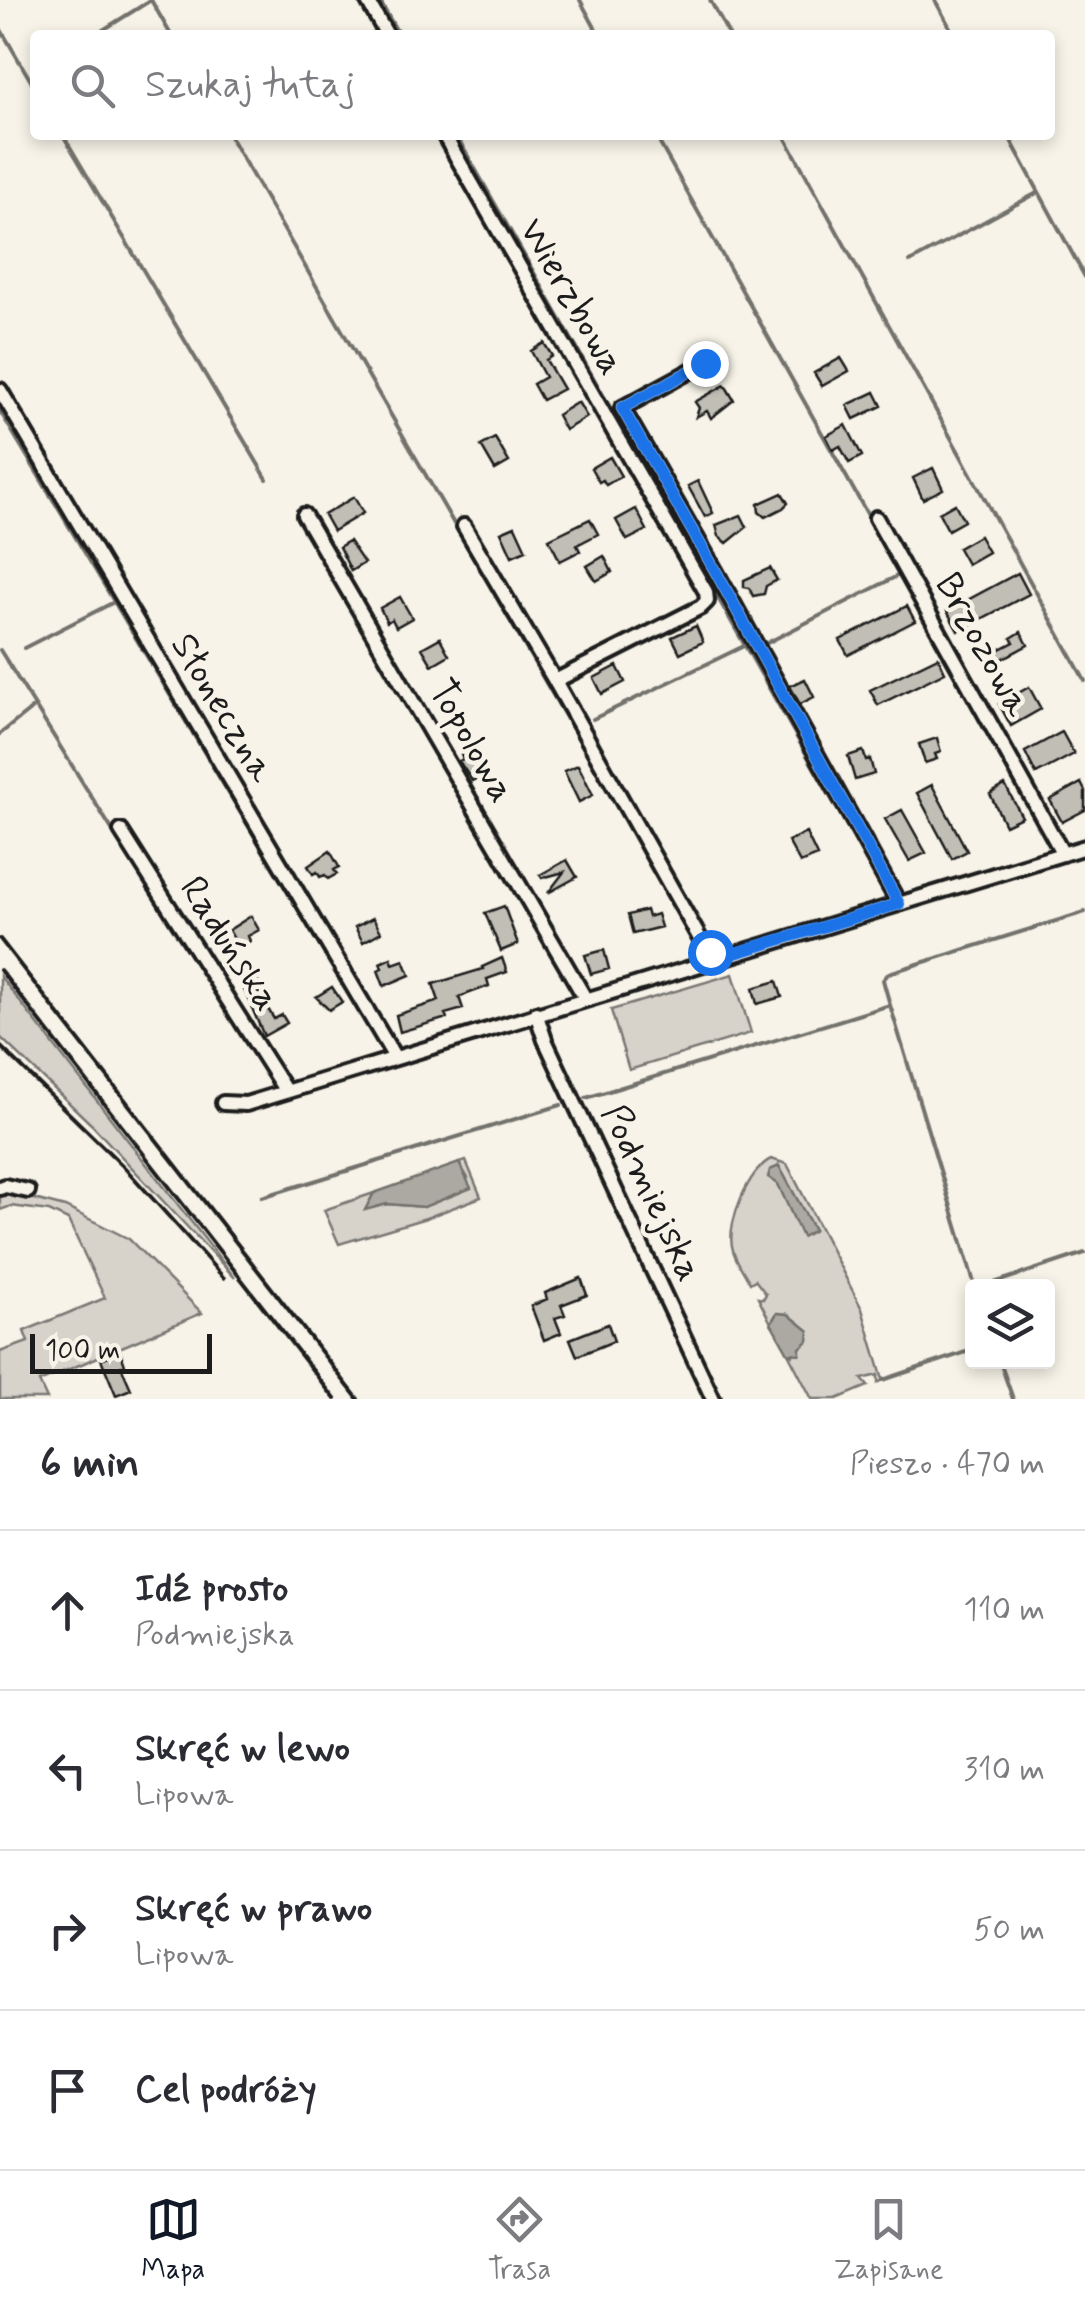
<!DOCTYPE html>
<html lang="pl">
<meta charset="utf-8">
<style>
body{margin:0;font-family:Mynerve,sans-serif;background:#f2f2f3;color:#2b2b33}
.controls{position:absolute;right:30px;bottom:30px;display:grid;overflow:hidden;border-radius:10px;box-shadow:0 5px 15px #0003}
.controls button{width:90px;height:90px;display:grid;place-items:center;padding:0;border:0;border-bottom:2px solid #e1e1e2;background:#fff;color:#2b2b33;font:50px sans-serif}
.scale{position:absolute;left:30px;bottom:25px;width:182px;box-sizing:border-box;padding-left:10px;border:5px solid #1c1c1c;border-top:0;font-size:28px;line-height:35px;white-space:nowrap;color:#1c1c1c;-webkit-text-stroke:8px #f7f3e8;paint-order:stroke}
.stop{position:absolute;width:30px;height:30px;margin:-22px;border:8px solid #1a73e8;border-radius:50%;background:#fff}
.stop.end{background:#1a73e8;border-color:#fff;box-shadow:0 2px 10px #0008}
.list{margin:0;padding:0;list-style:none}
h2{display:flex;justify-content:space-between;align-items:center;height:130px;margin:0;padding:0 40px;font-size:42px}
h2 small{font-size:32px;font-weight:400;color:#7c7c81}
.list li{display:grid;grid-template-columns:65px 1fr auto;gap:30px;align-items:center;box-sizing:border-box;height:160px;padding:0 40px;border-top:2px solid #e1e1e2}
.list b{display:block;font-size:38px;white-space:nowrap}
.list p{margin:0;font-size:32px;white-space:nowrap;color:#7c7c81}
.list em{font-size:32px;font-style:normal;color:#7c7c81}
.icon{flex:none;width:55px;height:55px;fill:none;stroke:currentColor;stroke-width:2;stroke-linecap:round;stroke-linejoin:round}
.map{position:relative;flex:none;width:1085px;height:1399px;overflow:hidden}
.search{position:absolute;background:#fff;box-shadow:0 5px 15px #0003;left:30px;right:30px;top:30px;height:110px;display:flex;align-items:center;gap:25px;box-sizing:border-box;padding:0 35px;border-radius:10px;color:#7c7c81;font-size:38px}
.sheet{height:770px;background:#fff}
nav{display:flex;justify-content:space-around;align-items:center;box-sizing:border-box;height:140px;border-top:2px solid #e1e1e2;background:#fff;font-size:28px;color:#7c7c81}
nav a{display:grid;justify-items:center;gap:5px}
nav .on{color:#111827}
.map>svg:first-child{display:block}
.green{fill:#d7d3cb;stroke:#7a7874;stroke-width:2.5;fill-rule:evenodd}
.water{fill:#aca9a2;stroke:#72716c;stroke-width:2.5}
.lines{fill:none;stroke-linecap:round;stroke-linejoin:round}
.stream{stroke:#72716c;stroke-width:4}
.building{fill:#c0beb5;stroke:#1c1c1c;stroke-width:2.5}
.minor-casing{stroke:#1c1c1c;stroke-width:20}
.minor{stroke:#f7f3e8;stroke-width:12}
.rail{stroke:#1c1c1c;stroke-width:4}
.route{stroke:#1a73e8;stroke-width:12}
.labels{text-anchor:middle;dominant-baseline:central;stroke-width:9;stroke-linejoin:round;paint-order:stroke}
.street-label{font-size:38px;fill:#1c1c1c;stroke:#f7f3e8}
</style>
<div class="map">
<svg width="1085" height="1399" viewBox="0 0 1085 1399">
<rect width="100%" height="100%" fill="#f7f3e8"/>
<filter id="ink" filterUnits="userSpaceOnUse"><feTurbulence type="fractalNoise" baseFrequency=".01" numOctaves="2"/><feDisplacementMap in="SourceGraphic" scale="20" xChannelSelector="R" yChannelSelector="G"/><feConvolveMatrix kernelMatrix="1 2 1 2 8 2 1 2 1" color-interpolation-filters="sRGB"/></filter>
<g filter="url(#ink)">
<path class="green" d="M 733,974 L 751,1033 L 629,1070 L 611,1010 Z
M 0,976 L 235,1278 L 92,1125 L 0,1037 Z
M 771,1159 L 787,1164 L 862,1309 L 883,1380 L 878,1383 L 878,1375 L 862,1379 L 868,1386 L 837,1399 L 812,1399 L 788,1353 L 793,1355 L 809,1331 L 788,1314 L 777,1313 L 771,1323 L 758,1298 L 763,1299 L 766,1294 L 755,1280 L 750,1283 C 744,1272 734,1259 732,1246 C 727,1222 749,1169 771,1159 ZM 779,1166 L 814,1230 L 802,1236 L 778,1183 Z
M 466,1161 L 481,1197 L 426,1218 L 339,1244 L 324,1210 L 374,1193 L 366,1209 L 387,1204 L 424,1207 L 468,1178 L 459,1163 Z
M 15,1194 L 65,1207 L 129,1239 L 202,1313 L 39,1382 L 47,1399 L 0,1399 L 0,1352 L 28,1342 L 24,1331 L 105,1298 L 68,1220 L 49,1211 L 11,1206 L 0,1210 L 0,1197 Z"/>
<path class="water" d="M 459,1163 L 471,1188 L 424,1207 L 387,1204 L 365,1210 L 374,1193 Z
M 779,1166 L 814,1230 L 802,1237 L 778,1184 L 768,1177 L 770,1170 Z
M 777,1313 L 788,1314 L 809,1331 L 808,1341 L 800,1348 L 800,1354 L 788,1353 L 771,1323 Z"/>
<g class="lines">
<path class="stream" d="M 379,0 L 399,35
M 580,0 L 599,35
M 710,0 L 729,35
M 935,0 L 954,35
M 0,28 L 35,88
M 95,35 L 151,0 L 171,35
M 63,135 L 267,479
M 229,135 L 612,797
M 456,135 L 885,893
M 655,135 L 870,519
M 784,135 L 1085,681
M 1008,135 L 1085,277
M 910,262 L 1037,193
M 0,411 L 383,1051
M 765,644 L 901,574
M 24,648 L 116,601
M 0,650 L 134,865
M 593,719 L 746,645
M 0,734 L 35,706
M 618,807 L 658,876
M 149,888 L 273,1083
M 890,1005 L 975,1286
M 586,1098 L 890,1005 L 883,980 L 889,973 L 1085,912
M 262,1197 L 561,1105
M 985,1286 L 1085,1253
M 1000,1362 L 1013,1399
M 883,1380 L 972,1350"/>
</g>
<path class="building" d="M 544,343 L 552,356 L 546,360 L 563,389 L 542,400 L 533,384 L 545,377 L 531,351 Z
M 841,358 L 849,371 L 822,386 L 814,373 Z
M 725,385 L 734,400 L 711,418 L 707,411 L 696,417 L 699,408 L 695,402 Z
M 875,392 L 882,406 L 854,419 L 847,405 Z
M 578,402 L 587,417 L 565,430 L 557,415 Z
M 846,425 L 862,456 L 849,463 L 840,446 L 833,450 L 826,436 Z
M 495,438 L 509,462 L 495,470 L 481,446 Z
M 610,457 L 621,476 L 606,485 L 603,480 L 599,482 L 591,468 Z
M 933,468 L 943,489 L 923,499 L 913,478 Z
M 698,481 L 713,513 L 705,517 L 688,486 Z
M 782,493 L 788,503 L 783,508 L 765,517 L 759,512 L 758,504 Z
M 354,497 L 363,513 L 333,531 L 324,515 Z
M 955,504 L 964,521 L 948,530 L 939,513 Z
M 636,509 L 647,530 L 627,540 L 616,520 Z
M 741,515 L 747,527 L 727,543 L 719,536 L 716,525 Z
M 590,519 L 598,534 L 577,545 L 580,551 L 560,561 L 549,539 Z
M 515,526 L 526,550 L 512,556 L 501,532 Z
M 979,536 L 988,552 L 967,564 L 958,548 Z
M 349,541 L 364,563 L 351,571 L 339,547 Z
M 604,556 L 612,572 L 596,581 L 587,566 Z
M 770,568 L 777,580 L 766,586 L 764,594 L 753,596 L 749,588 L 744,587 L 744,580 Z
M 1018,573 L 1029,594 L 958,631 L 947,611 Z
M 400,597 L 412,618 L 396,627 L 392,619 L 387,622 L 380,608 Z
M 907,606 L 915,621 L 848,655 L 840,640 Z
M 696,626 L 703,642 L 680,653 L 672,637 Z
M 1021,632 L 1028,645 L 996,662 L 991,654 L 1014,642 L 1011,638 Z
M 440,638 L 449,655 L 432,665 L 422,648 Z
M 938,657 L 945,672 L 878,705 L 870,690 Z
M 617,666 L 625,682 L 602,694 L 594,678 Z
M 805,679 L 814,697 L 800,704 L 790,686 Z
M 1029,687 L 1041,709 L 1011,726 L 999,704 Z
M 1062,732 L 1074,754 L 1036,774 L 1025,752 Z
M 937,738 L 941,752 L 935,754 L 937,759 L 925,763 L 919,744 Z
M 477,747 L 485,765 L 479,768 L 482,776 L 472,781 L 459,761 L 463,759 L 461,754 Z
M 863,751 L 866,760 L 870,759 L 874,774 L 855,780 L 848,756 Z
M 578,765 L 593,795 L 579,802 L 564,771 Z
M 1081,783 L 1085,791 L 1085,810 L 1062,822 L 1050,800 Z
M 932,785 L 967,851 L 952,859 L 917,793 Z
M 1005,785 L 1022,817 L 1005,825 L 990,794 Z
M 902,810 L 926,853 L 909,861 L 885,819 Z
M 806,833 L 817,856 L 800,863 L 788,841 Z
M 330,851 L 339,867 L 334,870 L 337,874 L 328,879 L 325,875 L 320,877 L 317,872 L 313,874 L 308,866 Z
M 567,860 L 577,877 L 548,893 L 564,872 L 542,878 L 540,875 Z
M 504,906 L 518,944 L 501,951 L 485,913 Z
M 646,910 L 648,917 L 657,914 L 661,927 L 633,934 L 628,915 Z
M 251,916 L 259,930 L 248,936 L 250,941 L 239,948 L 229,930 Z
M 373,918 L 381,932 L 363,942 L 355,927 Z
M 604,950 L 609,969 L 591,974 L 585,955 Z
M 391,958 L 393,964 L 404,960 L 410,975 L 384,986 L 378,970 L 382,968 L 380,963 Z
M 502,958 L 507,972 L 487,979 L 489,986 L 459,997 L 463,1009 L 445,1014 L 447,1018 L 400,1032 L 396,1015 L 439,1001 L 433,984 L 483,969 L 482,967 Z
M 252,973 L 263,989 L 258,992 L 274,1019 L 282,1015 L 287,1023 L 264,1036 L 240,980 Z
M 777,981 L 782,997 L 757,1004 L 753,988 Z
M 332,987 L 342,1002 L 329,1010 L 316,997 Z
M 581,1278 L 587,1295 L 561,1305 L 565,1315 L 555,1318 L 561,1333 L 544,1340 L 531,1306 L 547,1299 L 545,1293 Z
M 608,1324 L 614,1341 L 577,1356 L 570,1339 Z
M 120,1351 L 125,1365 L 121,1366 L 131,1389 L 116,1395 L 101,1359 Z"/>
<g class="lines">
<g class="minor-casing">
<path id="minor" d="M 367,0 L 387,35
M 444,135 L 706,592 L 707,601 L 701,607 L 555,681 L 712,960
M 705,363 L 622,408 L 716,572 L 899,904
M 0,390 L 394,1056
M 304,515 L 585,998
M 876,518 L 1063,854
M 464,526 L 555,681
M 121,831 L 285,1090
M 536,1013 L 545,1040 L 713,1399
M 223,1103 L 246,1104 L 1085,847
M 0,1188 L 5,1186 L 28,1191"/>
</g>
<use href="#minor" class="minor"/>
<path class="rail" d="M 0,939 L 358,1399
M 0,970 L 335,1399
M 0,1046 L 126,1169 L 224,1278"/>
</g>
</g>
<g class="lines" filter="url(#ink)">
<path class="route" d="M 705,363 L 622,408 L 716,572 L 899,904 L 712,960 L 710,952"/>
</g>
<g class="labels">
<g class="street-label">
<text transform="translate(571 297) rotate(60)">Wierzbowa</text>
<text transform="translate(982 645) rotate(61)">Brzozowa</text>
<text transform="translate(222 708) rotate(59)">Słoneczna</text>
<text transform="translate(471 741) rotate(60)">Topolowa</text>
<text transform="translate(229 944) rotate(57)">Raduńska</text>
<text transform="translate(651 1193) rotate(65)">Podmiejska</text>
</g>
</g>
</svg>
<div class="controls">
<button><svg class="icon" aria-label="layers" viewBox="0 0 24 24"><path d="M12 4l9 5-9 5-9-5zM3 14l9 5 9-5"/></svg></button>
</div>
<div class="scale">100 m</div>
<div class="stop" style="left:710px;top:952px"></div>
<div class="stop end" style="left:705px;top:363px"></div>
<div class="search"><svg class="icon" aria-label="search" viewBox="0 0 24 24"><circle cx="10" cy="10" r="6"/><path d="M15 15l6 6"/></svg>Szukaj tutaj</div>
</div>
<section class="sheet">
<h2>6 min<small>Pieszo · 470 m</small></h2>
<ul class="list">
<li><svg class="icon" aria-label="ahead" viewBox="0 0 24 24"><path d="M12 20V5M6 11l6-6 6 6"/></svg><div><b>Idź prosto</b><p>Podmiejska</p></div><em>110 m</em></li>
<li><svg class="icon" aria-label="left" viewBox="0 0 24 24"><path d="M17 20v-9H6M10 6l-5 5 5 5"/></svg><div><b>Skręć w lewo</b><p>Lipowa</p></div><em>310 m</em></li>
<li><svg class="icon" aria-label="right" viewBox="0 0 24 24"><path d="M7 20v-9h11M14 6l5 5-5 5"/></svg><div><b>Skręć w prawo</b><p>Lipowa</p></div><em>50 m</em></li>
<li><svg class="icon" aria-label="arrive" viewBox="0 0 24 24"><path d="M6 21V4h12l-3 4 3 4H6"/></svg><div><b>Cel podróży</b></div></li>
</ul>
</section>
<nav>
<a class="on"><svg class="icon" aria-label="map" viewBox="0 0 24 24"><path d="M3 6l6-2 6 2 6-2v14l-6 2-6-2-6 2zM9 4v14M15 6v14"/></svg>Mapa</a>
<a><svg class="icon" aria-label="directions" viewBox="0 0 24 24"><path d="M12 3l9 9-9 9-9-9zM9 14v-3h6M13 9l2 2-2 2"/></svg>Trasa</a>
<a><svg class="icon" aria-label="saved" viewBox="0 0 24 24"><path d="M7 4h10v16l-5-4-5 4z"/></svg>Zapisane</a>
</nav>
